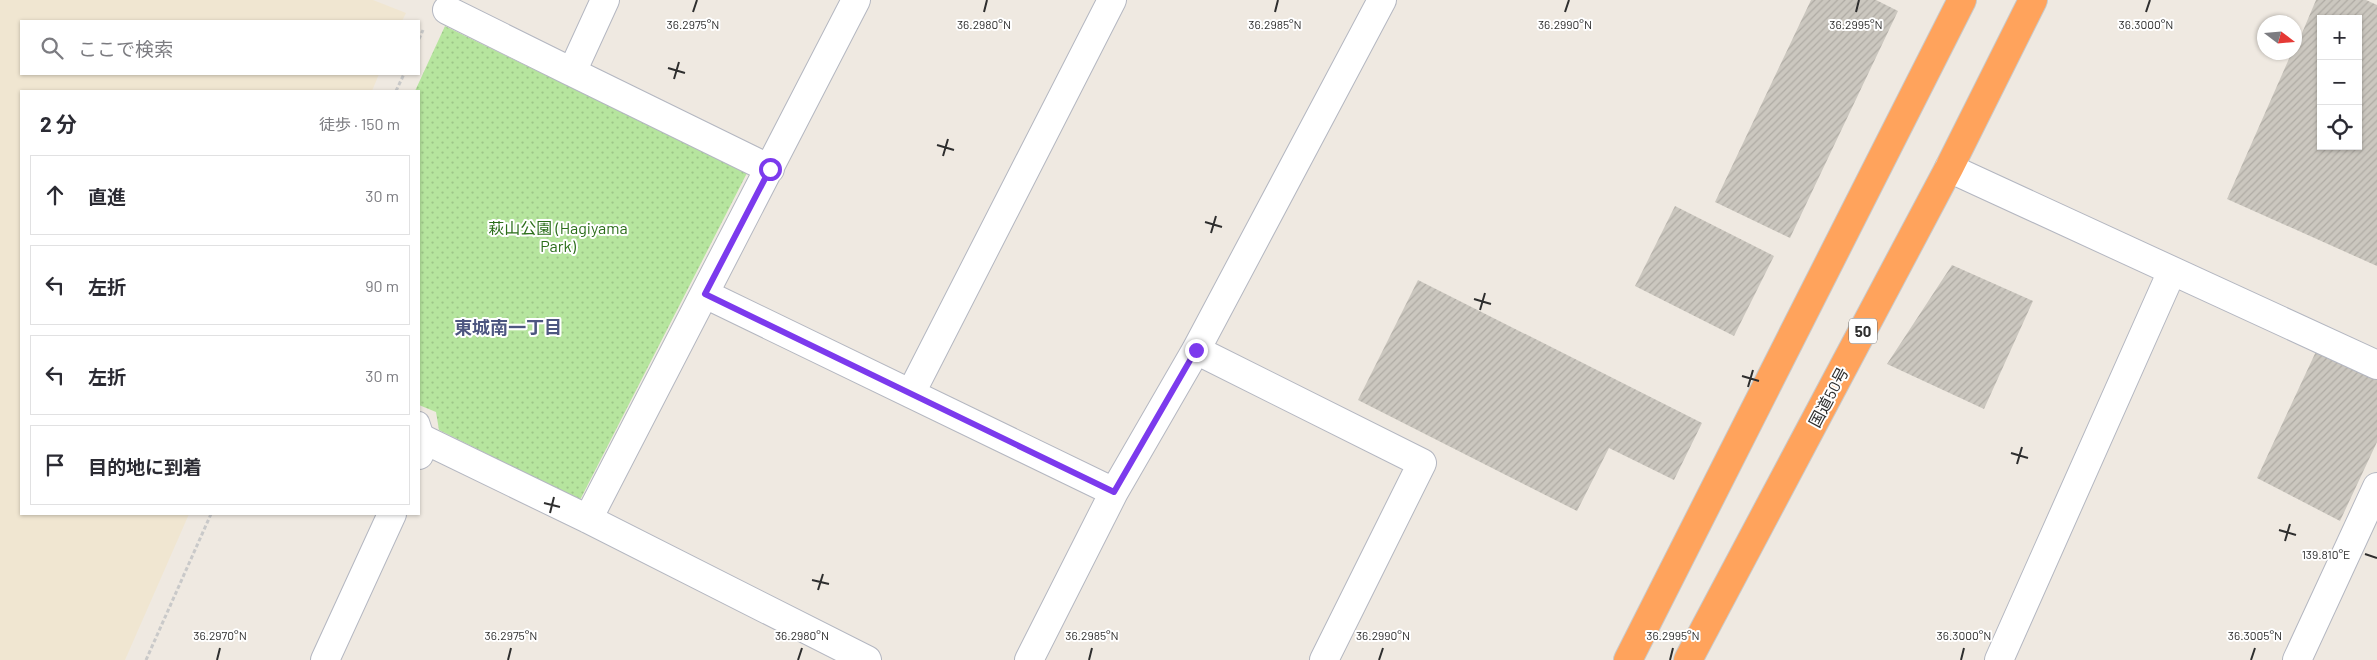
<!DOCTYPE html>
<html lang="ja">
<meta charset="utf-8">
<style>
body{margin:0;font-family:Barlow,"Noto Sans JP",sans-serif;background:#f7f7f7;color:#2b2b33}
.controls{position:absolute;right:15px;top:15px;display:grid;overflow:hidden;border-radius:0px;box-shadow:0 1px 4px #0004}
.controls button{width:45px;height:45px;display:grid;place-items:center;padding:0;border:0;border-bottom:1px solid #e1e1e2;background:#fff;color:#2b2b33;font:25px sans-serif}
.compass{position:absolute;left:2257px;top:15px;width:45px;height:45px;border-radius:50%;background:#fff;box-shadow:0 1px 4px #0004;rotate:106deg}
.stop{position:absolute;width:15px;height:15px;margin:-11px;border:4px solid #7c3aed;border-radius:50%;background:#fff}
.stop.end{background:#7c3aed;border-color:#fff;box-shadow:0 1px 5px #0008}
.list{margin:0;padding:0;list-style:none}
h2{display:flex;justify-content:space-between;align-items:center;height:65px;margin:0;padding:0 20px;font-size:21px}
h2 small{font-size:16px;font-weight:400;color:#7c7c81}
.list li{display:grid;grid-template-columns:32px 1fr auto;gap:15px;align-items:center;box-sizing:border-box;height:80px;margin:0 10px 10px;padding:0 10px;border:1px solid #e1e1e2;border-radius:0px}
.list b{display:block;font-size:19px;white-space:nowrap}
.list em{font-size:16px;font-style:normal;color:#7c7c81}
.icon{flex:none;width:28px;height:28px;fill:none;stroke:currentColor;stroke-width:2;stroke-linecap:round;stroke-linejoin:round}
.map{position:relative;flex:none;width:2377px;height:660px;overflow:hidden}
.search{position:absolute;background:#fff;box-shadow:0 1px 4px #0004;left:20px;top:20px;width:400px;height:55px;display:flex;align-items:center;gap:12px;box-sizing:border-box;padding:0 18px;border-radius:0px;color:#7c7c81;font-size:19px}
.panel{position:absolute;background:#fff;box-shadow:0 1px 4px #0004;left:20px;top:90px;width:400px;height:425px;border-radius:0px}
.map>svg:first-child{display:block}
.education{fill:#f0e6d1}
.park{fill:url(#park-dots)}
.building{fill:url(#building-hatch);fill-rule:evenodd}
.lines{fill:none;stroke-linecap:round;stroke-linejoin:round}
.lane-casing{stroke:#b4b7c1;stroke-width:22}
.street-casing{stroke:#b4b7c1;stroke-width:30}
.highway-casing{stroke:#c9c9c9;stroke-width:30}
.path{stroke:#c9c9c9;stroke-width:3;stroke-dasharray:4 2.5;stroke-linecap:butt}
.lane{stroke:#fff;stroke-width:20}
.street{stroke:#fff;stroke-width:28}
.highway{stroke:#ffa35c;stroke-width:28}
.route{stroke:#7c3aed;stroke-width:6}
.ticks{fill:none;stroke:#2e2e2e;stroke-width:2}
.labels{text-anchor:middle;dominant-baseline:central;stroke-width:4;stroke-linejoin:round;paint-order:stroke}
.shield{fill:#fff;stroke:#6d6d6d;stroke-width:1}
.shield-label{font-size:15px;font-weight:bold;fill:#2e2e2e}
.park-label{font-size:16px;fill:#2c6e1b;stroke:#fff}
.street-label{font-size:16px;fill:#2e2e2e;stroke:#fff}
.neighbourhood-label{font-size:18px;font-weight:bold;fill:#4d5680;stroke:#fff}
.ticks-label{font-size:12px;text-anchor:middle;fill:#2e2e2e;stroke:#fff;stroke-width:4;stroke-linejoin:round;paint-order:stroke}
</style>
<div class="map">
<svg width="2377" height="660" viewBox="0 0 2377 660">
<defs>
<pattern id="park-dots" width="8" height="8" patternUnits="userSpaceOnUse" patternTransform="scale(1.25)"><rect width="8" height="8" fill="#b6e59e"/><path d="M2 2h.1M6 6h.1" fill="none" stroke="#9dc588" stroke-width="1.8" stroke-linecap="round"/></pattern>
<pattern id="building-hatch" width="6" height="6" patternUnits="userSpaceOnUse" patternTransform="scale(1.25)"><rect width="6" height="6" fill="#cbc7bf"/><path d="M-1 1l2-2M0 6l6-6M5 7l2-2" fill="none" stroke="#afaba4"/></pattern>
</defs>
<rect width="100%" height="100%" fill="#efe9e1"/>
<path class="education" d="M 0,0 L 373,0 L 406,13 L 402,21 L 21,21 L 21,74 L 379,74 L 372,91 L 21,91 L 21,514 L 189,514 L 125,660 L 0,660 Z"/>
<path class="park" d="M 445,26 L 747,173 L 580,500 L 439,430 L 436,412 L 419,405 L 419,91 L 415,91 Z"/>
<path class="building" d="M 1811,0 L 1876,0 L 1898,11 L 1790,238 L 1715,202 Z
M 2316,0 L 2366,0 L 2377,5 L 2377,266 L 2227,199 L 2292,52 L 2294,52 ZM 2321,19 L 2358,19 L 2358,146 L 2321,146 Z
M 1675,206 L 1774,256 L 1734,336 L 1635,286 Z
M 1952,265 L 2033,301 L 1984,409 L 1887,364 Z
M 1418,280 L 1702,423 L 1674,480 L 1609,448 L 1577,511 L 1358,400 Z
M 2319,345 L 2377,374 L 2377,442 L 2340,521 L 2257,478 Z"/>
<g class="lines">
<g class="lane-casing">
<path id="lane" d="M 419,422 L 425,440"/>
</g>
<g class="street-casing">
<path id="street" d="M 605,0 L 572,72 L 770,169
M 447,10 L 572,72
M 1949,168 L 2377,365
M 705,294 L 1114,492
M 1196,350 L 1422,463 L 1324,660
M 911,393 L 1112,0
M 419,455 L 425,440 L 588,519 L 867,660
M 588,519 L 856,0
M 325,660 L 392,514
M 1029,660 L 1114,492 L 1196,350 L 1382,0
M 1999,660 L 2172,271
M 2297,660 L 2377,487"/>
</g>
<g class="highway-casing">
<path id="highway" d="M 1628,660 L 1962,0
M 1688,660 L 1949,168 L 2033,0"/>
</g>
<path class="path" d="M 419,39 L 423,30
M 396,91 L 404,74
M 146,660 L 211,514"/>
<use href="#lane" class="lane"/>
<use href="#street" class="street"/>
<use href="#highway" class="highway"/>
</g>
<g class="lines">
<path class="route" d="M 770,169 L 705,294 L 1114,492 L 1196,350"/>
</g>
<path class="ticks" d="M 693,12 L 697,0M 984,12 L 987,0M 1275,12 L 1278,0M 1565,12 L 1569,0M 1856,12 L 1859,0M 2146,12 L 2150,0M 668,68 L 685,73M 674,79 L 679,62M 937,145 L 954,150M 943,156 L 948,139M 1205,222 L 1222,227M 1211,233 L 1216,216M 1474,299 L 1491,304M 1480,310 L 1485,293M 1742,376 L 1759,381M 1748,387 L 1753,370M 2011,453 L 2028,458M 2017,464 L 2022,447M 544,503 L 560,507M 550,513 L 554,497M 2279,530 L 2296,535M 2285,541 L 2290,524M 2365,554 L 2377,558M 812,580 L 829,584M 818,590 L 823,574M 217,660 L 220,648M 508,660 L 511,648M 798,660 L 802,648M 1089,660 L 1092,648M 1379,660 L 1383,648M 1670,660 L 1673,648M 1961,660 L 1964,648M 2251,660 L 2255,648"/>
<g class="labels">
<rect class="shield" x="1849" y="318.5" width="28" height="25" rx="4"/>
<g class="shield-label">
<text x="1863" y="331">50</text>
</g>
<g class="park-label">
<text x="558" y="227">萩山公園 (Hagiyama<tspan x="558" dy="18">Park)</tspan></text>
</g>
<g class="street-label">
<text transform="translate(1828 397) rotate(-62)">国道50号</text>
</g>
<g class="neighbourhood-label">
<text x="508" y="327">東城南一丁目</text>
</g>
</g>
<g class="ticks-label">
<text x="693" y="29">36.2975°N</text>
<text x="984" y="29">36.2980°N</text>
<text x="1275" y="29">36.2985°N</text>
<text x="1565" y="29">36.2990°N</text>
<text x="1856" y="29">36.2995°N</text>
<text x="2146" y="29">36.3000°N</text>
<text x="2326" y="559">139.810°E</text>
<text x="220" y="640">36.2970°N</text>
<text x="511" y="640">36.2975°N</text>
<text x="802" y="640">36.2980°N</text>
<text x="1092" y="640">36.2985°N</text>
<text x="1383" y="640">36.2990°N</text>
<text x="1673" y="640">36.2995°N</text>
<text x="1964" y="640">36.3000°N</text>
<text x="2255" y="640">36.3005°N</text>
</g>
</svg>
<div class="controls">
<button>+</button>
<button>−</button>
<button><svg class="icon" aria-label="locate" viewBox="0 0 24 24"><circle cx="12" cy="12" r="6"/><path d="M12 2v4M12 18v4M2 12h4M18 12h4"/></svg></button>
</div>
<svg class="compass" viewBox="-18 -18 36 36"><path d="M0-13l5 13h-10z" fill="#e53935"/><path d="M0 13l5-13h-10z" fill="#7c7c81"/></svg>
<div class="stop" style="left:770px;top:169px"></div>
<div class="stop end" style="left:1196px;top:350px"></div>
<div class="search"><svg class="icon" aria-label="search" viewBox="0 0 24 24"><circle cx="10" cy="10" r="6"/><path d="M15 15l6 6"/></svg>ここで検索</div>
<section class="panel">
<h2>2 分<small>徒歩 · 150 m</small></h2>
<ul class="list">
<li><svg class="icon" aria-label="ahead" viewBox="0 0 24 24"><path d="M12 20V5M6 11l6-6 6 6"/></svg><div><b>直進</b></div><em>30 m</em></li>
<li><svg class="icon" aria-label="left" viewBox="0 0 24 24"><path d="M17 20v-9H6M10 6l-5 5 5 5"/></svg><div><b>左折</b></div><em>90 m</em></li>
<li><svg class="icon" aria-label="left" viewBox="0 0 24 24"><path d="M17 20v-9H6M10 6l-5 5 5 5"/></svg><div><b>左折</b></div><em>30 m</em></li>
<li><svg class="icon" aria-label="arrive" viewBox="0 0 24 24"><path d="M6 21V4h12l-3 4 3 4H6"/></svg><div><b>目的地に到着</b></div></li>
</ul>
</section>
</div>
